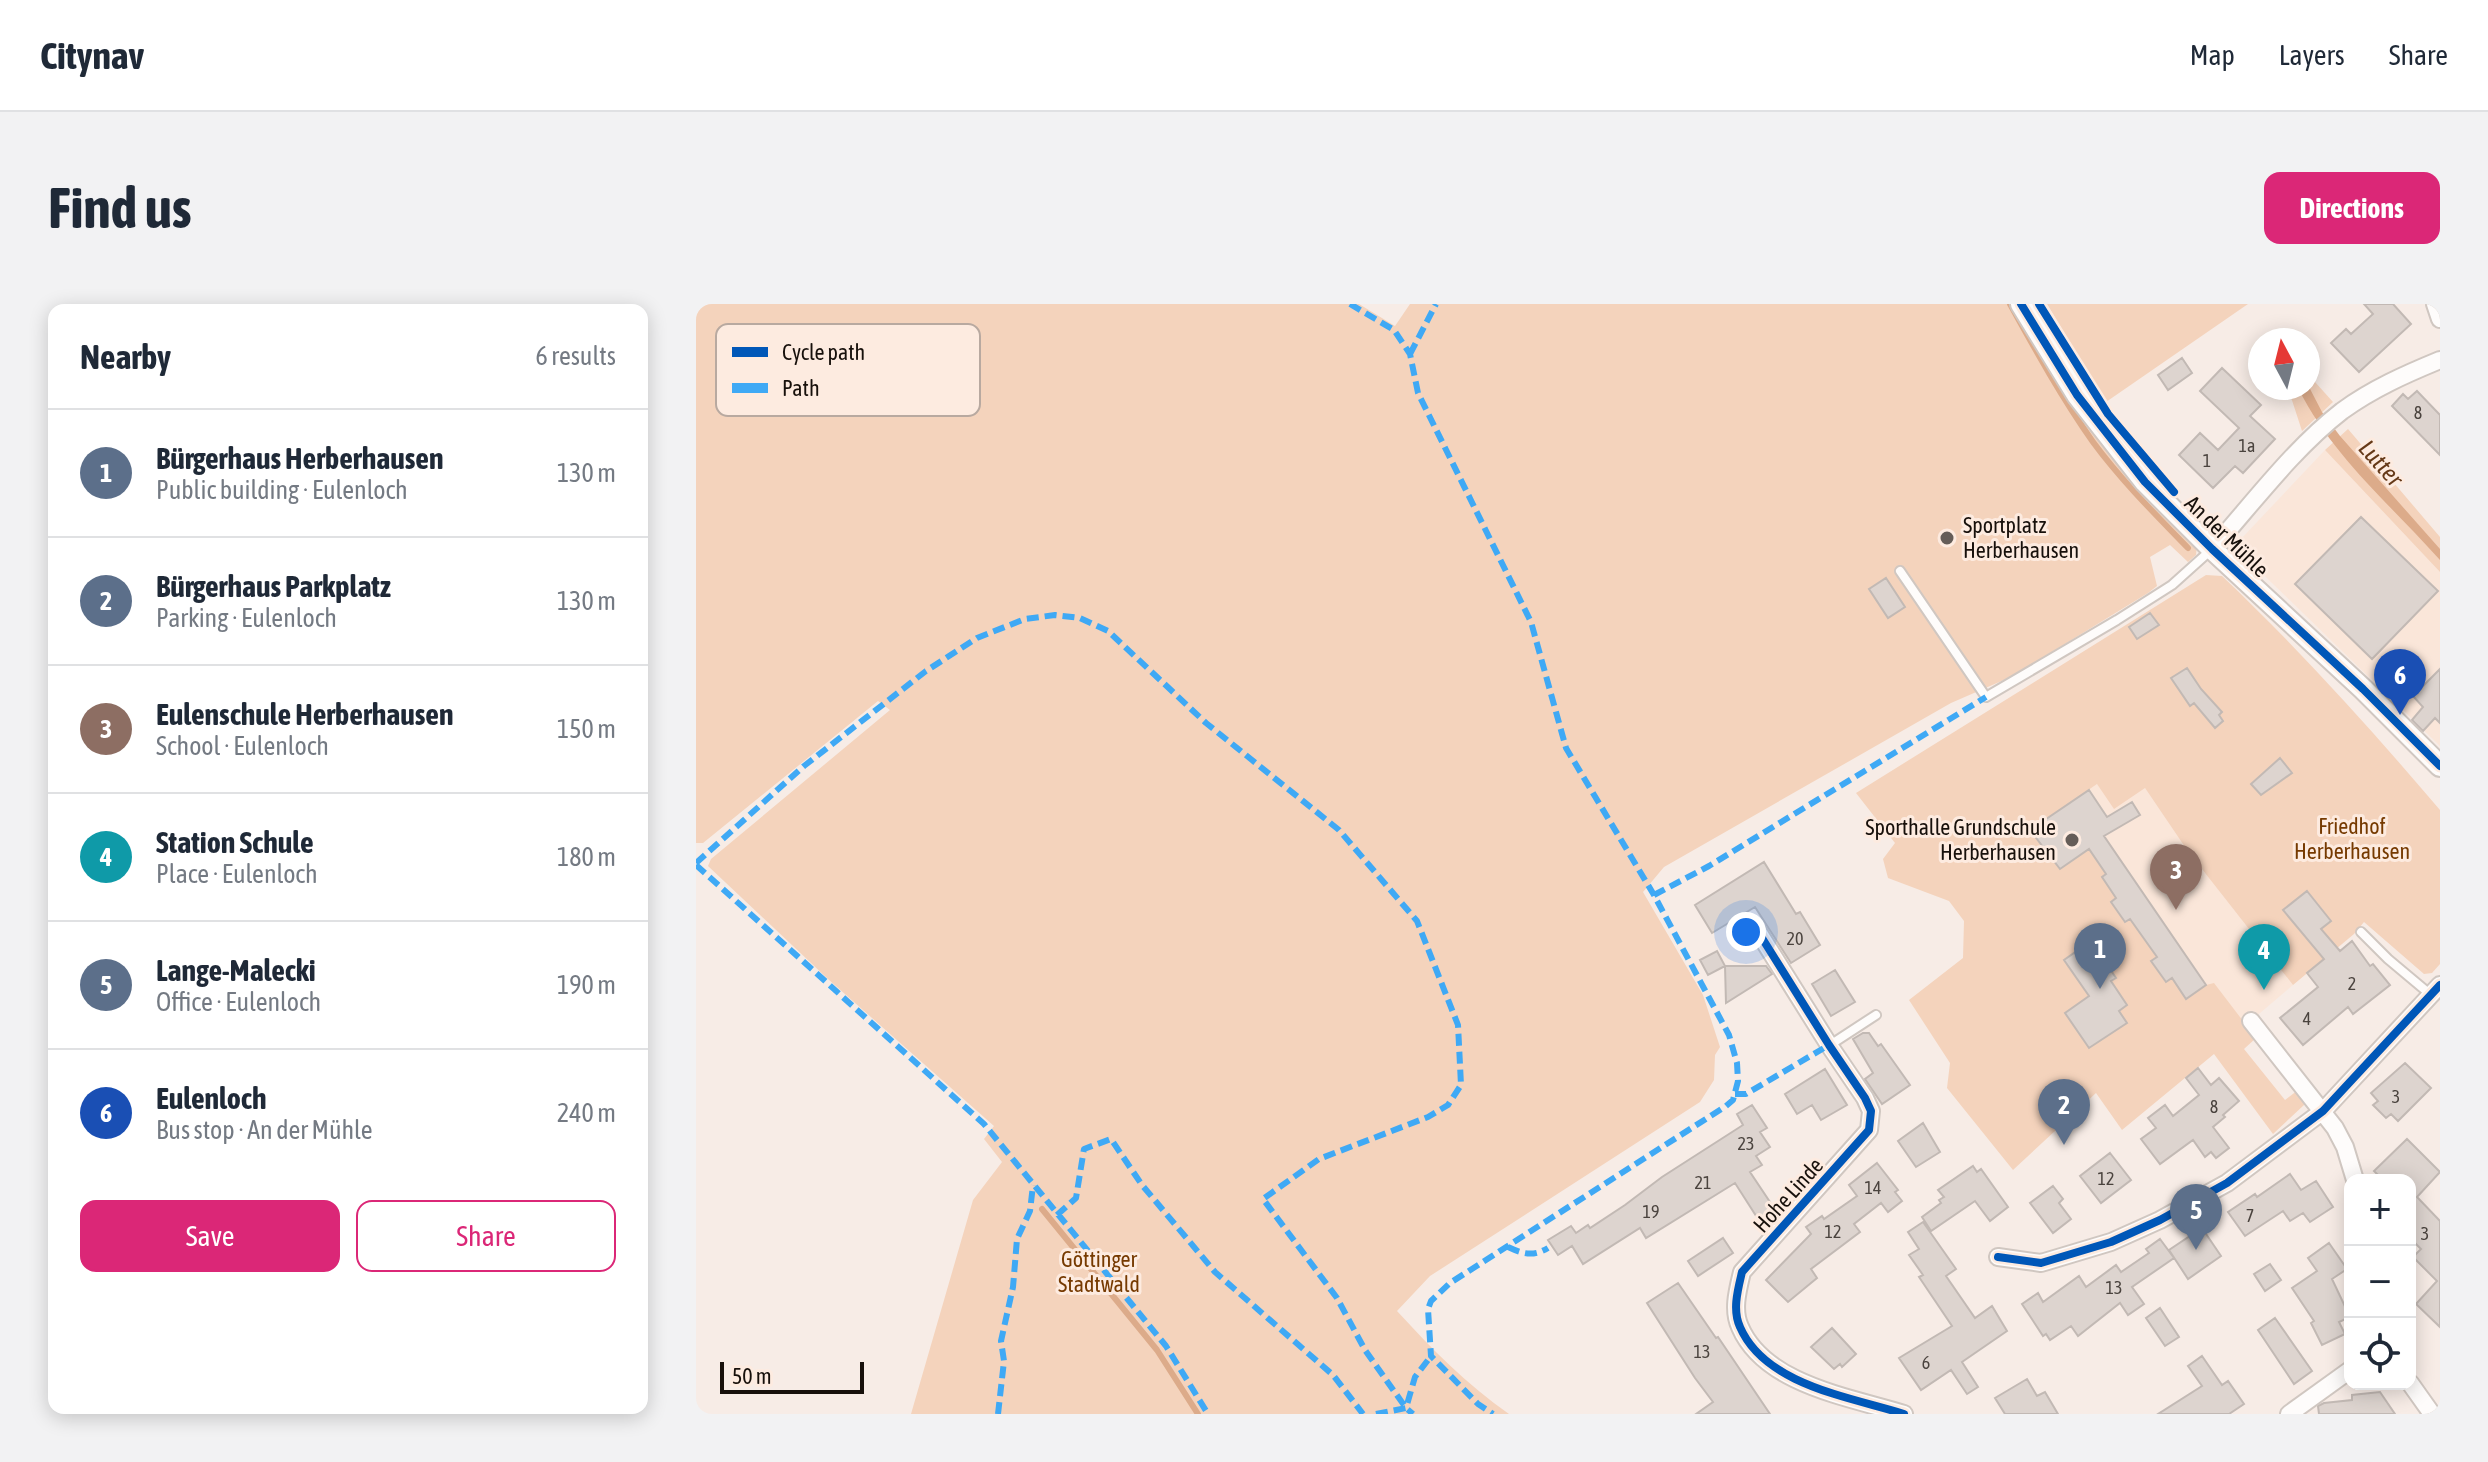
<!DOCTYPE html>
<meta charset="utf-8">
<style>
body{margin:0;font-family:"Asap Condensed",sans-serif;background:#f2f2f3;color:#1f2937}
.controls{position:absolute;right:24px;bottom:24px;display:grid;overflow:hidden;border-radius:16px;box-shadow:0 4px 20px #0003}
.controls button{width:72px;height:72px;display:grid;place-items:center;padding:0;border:0;border-bottom:2px solid #e0e1e3;background:#fff;color:#1f2937;font:40px sans-serif}
.compass{position:absolute;left:1552px;top:24px;width:72px;height:72px;border-radius:50%;background:#fff;box-shadow:0 4px 20px #0003;rotate:353deg}
.scale{position:absolute;left:24px;bottom:20px;width:144px;box-sizing:border-box;padding-left:8px;border:4px solid #17100b;border-top:0;font-size:22px;line-height:28px;white-space:nowrap;color:#17100b;-webkit-text-stroke:6px #fdebe0;paint-order:stroke}
.you{position:absolute;left:1050px;top:628px;width:28px;height:28px;margin:-20px;border:6px solid #fff;border-radius:50%;background:#1a73e8;box-shadow:0 0 0 12px #1a73e833}
.badge{display:grid;place-items:center;width:52px;height:52px;border-radius:50%;background:#db2777;color:#fff;font-size:26px;font-weight:700}
.pin{position:absolute;translate:-50% -66px;filter:drop-shadow(0 2px 4px #0008)}
.pin::after{content:'';position:absolute;top:42px;width:28px;height:24px;background:inherit;clip-path:polygon(0 0,100% 0,50% 100%)}
.list{margin:0;padding:0;list-style:none}
h2{display:flex;justify-content:space-between;align-items:center;height:104px;margin:0;padding:0 32px;font-size:34px}
h2 small{font-size:26px;font-weight:400;color:#747a83}
.list li{display:grid;grid-template-columns:52px 1fr auto;gap:24px;align-items:center;box-sizing:border-box;height:128px;padding:0 32px;border-top:2px solid #e0e1e3}
.list b{display:block;font-size:30px;white-space:nowrap}
.list p{margin:0;font-size:26px;white-space:nowrap;color:#747a83}
.list em{font-size:26px;font-style:normal;color:#747a83}
.actions{display:flex;gap:16px;padding:24px 32px}
.actions a{flex:1;padding:18px 0;border:2px solid #db2777;border-radius:16px;text-align:center;font-size:28px;color:#db2777}
.actions .main{background:#db2777;color:#fff}
.icon{flex:none;width:44px;height:44px;fill:none;stroke:currentColor;stroke-width:2;stroke-linecap:round;stroke-linejoin:round}
.map{position:relative;flex:none;width:1744px;height:1110px;overflow:hidden;border-radius:16px}
header{display:flex;align-items:center;gap:48px;box-sizing:border-box;height:112px;padding:0 40px;background:#fff;border-bottom:2px solid #e0e1e3}
header strong{font-size:38px}
nav{display:flex;gap:44px;margin-inline-start:auto;font-size:28px}
.intro{display:flex;align-items:center;justify-content:space-between;box-sizing:border-box;height:192px;padding:0 48px}
h1{margin:0;font-size:56px}
.button{padding:20px 36px;border-radius:16px;background:#db2777;color:#fff;font-size:28px;font-weight:700}
main{display:flex;gap:48px;padding:0 48px}
aside{flex:1;background:#fff;border-radius:16px;box-shadow:0 4px 20px #0003}
.map>svg:first-child{display:block}
.built{fill:#fae6d9}
.green{fill:#f4d3bc}
.water{fill:#dcab8a}
.lines{fill:none;stroke-linecap:round;stroke-linejoin:round}
.stream{stroke:#dcab8a;stroke-width:6}
.building{fill:#ddd4cf;stroke:#c2b9b4;stroke-width:2}
.service-casing{stroke:#d0c7c1;stroke-width:12}
.minor-casing{stroke:#d0c7c1;stroke-width:20}
.tertiary-casing{stroke:#d0c7c1;stroke-width:24}
.service{stroke:#fefcfb;stroke-width:8}
.minor{stroke:#fefcfb;stroke-width:16}
.tertiary{stroke:#fefcfb;stroke-width:20}
.quiet{stroke:#3fa9f5;stroke-width:6;stroke-dasharray:12 6;stroke-linecap:butt}
.cycleway-casing{stroke:#fdebe0;stroke-width:13}
.cycleway{stroke:#0057b8;stroke-width:8}
.poi-dot{fill:#655d58;stroke:#fdebe0;stroke-width:3}
.labels{text-anchor:middle;dominant-baseline:central;stroke-width:6;stroke-linejoin:round;paint-order:stroke}
.number-label{font-size:18px;fill:#4a433e}
.poi-label{font-size:22px;fill:#17100b;stroke:#fdebe0;text-anchor:start}
.street-label{font-size:22px;fill:#17100b;stroke:#fdebe0}
.park-label{font-size:22px;fill:#763a01;stroke:#fdebe0}
.water-label{font-size:24px;font-style:italic;fill:#653918;stroke:#fdebe0}
.key{fill:#fdebe0;stroke:#b8a9a0;stroke-width:2}
.key-label{font-size:22px;fill:#17100b}
</style>
<header>
<strong>Citynav</strong>
<nav><a>Map</a><a>Layers</a><a>Share</a></nav>
</header>
<div class="intro"><h1>Find us</h1><a class="button">Directions</a></div>
<main>
<aside>
<h2>Nearby<small>6 results</small></h2>
<ul class="list">
<li><span class="badge" style="background:#5c6f8a">1</span><div><b>Bürgerhaus Herberhausen</b><p>Public building · Eulenloch</p></div><em>130 m</em></li>
<li><span class="badge" style="background:#5c6f8a">2</span><div><b>Bürgerhaus Parkplatz</b><p>Parking · Eulenloch</p></div><em>130 m</em></li>
<li><span class="badge" style="background:#8d6e63">3</span><div><b>Eulenschule Herberhausen</b><p>School · Eulenloch</p></div><em>150 m</em></li>
<li><span class="badge" style="background:#0f9aa8">4</span><div><b>Station Schule</b><p>Place · Eulenloch</p></div><em>180 m</em></li>
<li><span class="badge" style="background:#5c6f8a">5</span><div><b>Lange-Malecki</b><p>Office · Eulenloch</p></div><em>190 m</em></li>
<li><span class="badge" style="background:#1a4fb4">6</span><div><b>Eulenloch</b><p>Bus stop · An der Mühle</p></div><em>240 m</em></li>
</ul>
<div class="actions"><a class="main">Save</a><a>Share</a></div>
</aside>
<div class="map">
<svg width="1744" height="1110" viewBox="0 0 1744 1110">
<rect width="100%" height="100%" fill="#f7ece6"/>
<path class="built" d="M 1629,146 L 1744,268 L 1744,442 L 1544,248 L 1545,235 Z
M 1401,480 L 1449,484 L 1491,546 L 1597,681 L 1550,721 L 1490,695 L 1476,675 L 1470,678 L 1415,598 L 1420,593 L 1406,573 L 1410,570 L 1393,546 L 1364,565 L 1335,526 Z"/>
<path class="green" d="M 0,0 L 663,0 L 699,22 L 714,0 L 1320,0 C 1348,47 1374,98 1408,142 C 1436,178 1469,209 1501,241 L 1500,251 L 1492,258 L 1474,241 L 1454,253 L 1461,282 L 1452,289 L 1317,372 L 1255,399 L 968,563 L 947,588 L 1007,691 L 1024,743 L 1019,751 L 1018,776 L 1004,798 L 734,972 L 701,1007 C 736,1045 770,1080 813,1110 L 215,1110 L 277,896 L 306,858 L 288,835 L 298,822 L 132,675 L 12,562 L 15,555 L 194,406 L 182,397 L 7,539 L 0,539 Z
M 1351,0 L 1552,0 L 1410,98 Z
M 1612,66 L 1619,78 L 1637,98 L 1606,127 L 1592,84 L 1612,84 Z
M 1652,125 L 1744,233 L 1744,268 L 1629,146 Z
M 1510,271 L 1526,272 C 1604,346 1675,425 1744,506 L 1744,660 L 1736,669 L 1728,670 L 1668,618 L 1658,630 L 1597,681 L 1491,546 L 1449,484 L 1418,505 L 1401,480 L 1335,526 L 1364,565 L 1393,545 L 1410,570 L 1406,573 L 1420,594 L 1415,598 L 1429,618 L 1434,615 L 1461,653 L 1470,678 L 1476,674 L 1490,695 L 1510,681 L 1518,679 L 1560,734 L 1548,745 L 1589,796 L 1602,786 L 1608,793 L 1608,801 L 1577,830 L 1518,750 L 1426,826 L 1400,789 L 1317,866 L 1251,784 L 1254,759 L 1213,696 L 1267,654 L 1268,617 L 1253,597 L 1192,574 L 1187,555 L 1199,539 L 1160,489 Z"/>
<path class="water" d="M 1612,81 L 1626,108 L 1644,132 L 1744,245 L 1744,256 C 1693,199 1637,153 1602,84 L 1612,84 Z"/>
<g class="lines">
<path class="stream" d="M 1314,0 C 1340,47 1366,94 1397,138 C 1425,176 1459,210 1492,244
M 346,905 L 461,1046 L 502,1110"/>
</g>
<path class="building" d="M 1668,0 L 1697,0 L 1715,20 L 1663,68 L 1635,39 L 1650,25 L 1655,30 L 1677,10 Z
M 1486,54 L 1496,69 L 1472,86 L 1462,71 Z
M 1526,64 L 1565,101 L 1554,112 L 1579,135 L 1547,169 L 1539,162 L 1517,184 L 1483,151 L 1504,129 L 1522,146 L 1543,124 L 1504,87 Z
M 1721,87 L 1744,111 L 1744,151 L 1696,102 L 1707,90 L 1712,95 Z
M 1665,213 L 1742,287 L 1676,355 L 1599,280 Z
M 1190,274 L 1209,303 L 1192,314 L 1173,285 Z
M 1454,309 L 1463,321 L 1441,335 L 1433,323 Z
M 1491,364 L 1505,385 L 1526,408 L 1523,411 L 1527,417 L 1519,424 L 1498,399 L 1494,402 L 1475,374 Z
M 1744,365 L 1744,419 L 1739,414 L 1727,427 L 1716,416 L 1727,403 L 1717,392 Z
M 1584,454 L 1596,469 L 1565,491 L 1555,480 Z
M 1393,486 L 1411,513 L 1436,498 L 1444,511 L 1408,532 L 1510,681 L 1490,695 L 1476,674 L 1470,678 L 1455,657 L 1461,653 L 1434,615 L 1429,618 L 1415,598 L 1420,594 L 1406,573 L 1410,570 L 1393,545 L 1364,565 L 1334,526 Z
M 1068,558 L 1100,610 L 1104,608 L 1124,641 L 1095,659 L 1059,603 L 1016,629 L 999,601 Z
M 1611,587 L 1635,617 L 1625,625 L 1644,647 L 1656,637 L 1674,662 L 1677,660 L 1694,681 L 1657,710 L 1652,703 L 1607,741 L 1584,714 L 1622,683 L 1611,669 L 1628,655 L 1587,606 Z
M 1395,637 L 1420,674 L 1415,677 L 1431,701 L 1423,707 L 1431,719 L 1393,744 L 1369,709 L 1393,692 L 1368,656 Z
M 1021,647 L 1029,662 L 1012,671 L 1004,656 Z
M 1029,662 L 1070,662 L 1076,670 L 1030,699 Z
M 1139,666 L 1159,698 L 1135,712 L 1116,680 Z
M 1167,729 L 1173,729 L 1182,742 L 1185,740 L 1214,781 L 1186,800 L 1169,775 L 1177,769 L 1157,735 Z
M 1709,759 L 1735,784 L 1702,817 L 1695,810 L 1690,814 L 1677,801 L 1682,797 L 1675,789 Z
M 1502,764 L 1515,781 L 1523,774 L 1543,797 L 1527,811 L 1529,813 L 1517,823 L 1533,844 L 1520,854 L 1515,848 L 1509,853 L 1497,836 L 1464,860 L 1445,835 L 1460,824 L 1452,814 L 1469,801 L 1477,812 L 1503,791 L 1490,774 Z
M 1129,765 L 1151,801 L 1125,816 L 1116,801 L 1101,810 L 1089,790 Z
M 1056,801 L 1071,824 L 1064,828 L 1074,843 L 1060,852 L 1066,861 L 1054,868 L 1080,907 L 1064,918 L 1039,879 L 950,934 L 944,924 L 887,960 L 876,942 L 862,951 L 852,936 L 875,922 L 880,929 L 892,921 L 894,924 L 929,901 L 966,873 L 1047,821 L 1041,810 Z
M 1227,819 L 1244,848 L 1220,863 L 1202,837 Z
M 1711,835 L 1744,868 L 1721,893 L 1744,917 L 1744,1023 L 1720,1000 L 1741,977 L 1717,953 L 1725,945 L 1714,934 L 1714,876 L 1687,876 L 1678,867 Z
M 1414,849 L 1435,876 L 1405,899 L 1384,872 Z
M 1181,859 L 1202,886 L 1199,888 L 1206,897 L 1192,908 L 1185,899 L 1158,920 L 1164,928 L 1115,965 L 1121,974 L 1092,998 L 1070,976 L 1115,930 L 1110,923 L 1126,912 L 1128,915 L 1161,892 L 1153,881 Z
M 1277,862 L 1281,868 L 1285,865 L 1312,903 L 1294,917 L 1279,897 L 1235,927 L 1226,913 L 1245,899 L 1243,896 L 1248,893 L 1242,886 Z
M 1594,870 L 1605,886 L 1620,877 L 1637,903 L 1614,918 L 1607,909 L 1594,917 L 1587,907 L 1549,932 L 1532,908 L 1559,890 L 1561,893 Z
M 1357,882 L 1367,895 L 1363,899 L 1375,915 L 1357,929 L 1334,899 Z
M 1227,918 L 1260,965 L 1250,972 L 1279,1014 L 1296,1002 L 1311,1027 L 1266,1058 L 1282,1083 L 1271,1090 L 1255,1066 L 1225,1086 L 1203,1054 L 1256,1022 L 1223,973 L 1227,971 L 1213,951 L 1223,945 L 1212,928 Z
M 1506,924 L 1525,952 L 1492,975 L 1473,946 Z
M 1027,934 L 1037,949 L 1002,972 L 992,957 Z
M 1464,935 L 1478,954 L 1436,983 L 1448,1000 L 1432,1011 L 1424,999 L 1382,1032 L 1375,1022 L 1354,1036 L 1350,1030 L 1347,1032 L 1326,1000 L 1342,989 L 1347,998 L 1383,972 L 1390,983 L 1420,961 L 1425,968 L 1453,949 L 1450,945 Z
M 1633,939 L 1651,965 L 1636,975 L 1654,1013 L 1643,1018 L 1649,1030 L 1626,1041 L 1615,1019 L 1618,1017 L 1596,984 L 1621,967 L 1612,954 Z
M 1574,960 L 1585,976 L 1569,987 L 1558,970 Z
M 982,979 L 1020,1034 L 1022,1033 L 1074,1110 L 1000,1110 L 1017,1098 L 999,1074 L 951,999 Z
M 1464,1004 L 1483,1033 L 1469,1042 L 1450,1014 Z
M 1579,1014 L 1616,1067 L 1598,1080 L 1562,1026 Z
M 1136,1024 L 1160,1050 L 1146,1063 L 1144,1060 L 1138,1065 L 1115,1043 Z
M 1506,1052 L 1526,1081 L 1532,1077 L 1548,1100 L 1533,1110 L 1462,1110 L 1506,1082 L 1492,1062 Z
M 1331,1075 L 1341,1092 L 1349,1088 L 1362,1110 L 1309,1110 L 1299,1094 Z
M 1684,1088 L 1699,1110 L 1623,1110 L 1622,1102 L 1628,1099 L 1656,1096 L 1656,1091 Z"/>
<g class="lines">
<g class="service-casing">
<path id="service" d="M 1204,267 L 1290,393 L 1421,316 L 1476,281 L 1515,246
M 1665,628 L 1692,655 L 1735,691
M 1134,741 L 1180,711"/>
</g>
<g class="minor-casing">
<path id="minor" d="M 1739,0 L 1744,15
M 1516,245 C 1557,199 1597,145 1646,107 C 1676,85 1710,70 1744,56
M 1061,626 L 1133,741 L 1169,794 L 1175,807 L 1173,826 L 1046,968 C 1042,985 1036,1006 1044,1023 C 1069,1081 1154,1093 1208,1110
M 1555,717 L 1639,824 L 1649,843 L 1659,876
M 1302,953 L 1345,959 L 1415,938 L 1464,916 L 1531,879 L 1627,807 L 1744,681
M 1714,1079 L 1736,1110
M 1593,1110 L 1654,1066"/>
</g>
<g class="tertiary-casing">
<path id="tertiary" d="M 1325,0 L 1381,91 L 1449,178 L 1516,245 L 1667,385 L 1744,462"/>
</g>
<use href="#service" class="service"/>
<use href="#minor" class="minor"/>
<use href="#tertiary" class="tertiary"/>
<path class="quiet" d="M 654,0 L 698,26 L 714,50 L 722,89 L 835,318 L 870,444 L 958,591 L 1033,731 L 1041,759 L 1042,777 L 1037,796 L 1030,802 L 754,979 L 735,997 L 732,1005 L 735,1052 L 782,1100 L 797,1110
M 714,50 L 740,0
M 0,559 L 108,462 L 230,367 L 281,334 L 329,315 L 359,311 L 384,314 L 412,327 L 510,419 L 643,526 L 721,617 L 762,721 L 765,781 L 752,801 L 732,813 L 623,855 L 567,895 L 641,994 L 669,1046 L 710,1104 L 717,1110
M 0,561 L 288,820 L 470,1042 L 512,1110
M 958,591 L 1013,562 L 1290,393
M 1039,790 L 1050,790 L 1133,741
M 361,911 L 380,894 L 388,845 L 415,835 L 446,881 L 519,968 L 637,1071 L 667,1110
M 812,943 C 827,950 837,953 852,944
M 302,1110 L 308,1057 L 305,1037 L 317,983 L 321,935 L 334,907 L 337,881
M 680,1110 L 710,1104 L 719,1073 L 735,1052"/>
<g class="cycleway-casing">
<path id="cycleway" d="M 1325,0 L 1381,91 L 1449,178 L 1516,245 L 1667,385 L 1744,462
M 1343,0 L 1412,110 L 1478,188
M 1061,626 L 1133,741 L 1169,794 L 1175,807 L 1173,826 L 1046,968 C 1042,985 1036,1006 1044,1023 C 1069,1081 1154,1093 1208,1110
M 1302,953 L 1345,959 L 1415,938 L 1464,916 L 1531,879 L 1627,807 L 1744,681"/>
</g>
<use href="#cycleway" class="cycleway"/>
</g>
<g class="poi-dot">
<circle cx="1251" cy="234" r="8"/>
<circle cx="1376" cy="536" r="8"/>
</g>
<g class="labels">
<g class="number-label">
<text x="1722" y="108">8</text>
<text x="1551" y="141">1a</text>
<text x="1511" y="156">1</text>
<text x="1099" y="634">20</text>
<text x="1656" y="679">2</text>
<text x="1611" y="714">4</text>
<text x="1700" y="792">3</text>
<text x="1518" y="802">8</text>
<text x="1050" y="839">23</text>
<text x="1410" y="874">12</text>
<text x="1007" y="878">21</text>
<text x="1177" y="883">14</text>
<text x="955" y="907">19</text>
<text x="1554" y="911">7</text>
<text x="1137" y="927">12</text>
<text x="1729" y="929">3</text>
<text x="1418" y="983">13</text>
<text x="1006" y="1047">13</text>
<text x="1230" y="1058">6</text>
</g>
<g class="poi-label">
<text x="1267" y="221">Sportplatz<tspan x="1267" dy="25">Herberhausen</tspan></text>
<text x="1360" y="523" text-anchor="end">Sporthalle Grundschule<tspan x="1360" dy="25">Herberhausen</tspan></text>
</g>
<g class="street-label">
<text transform="translate(1531 232) rotate(44)">An der Mühle</text>
<text transform="translate(1092 891) rotate(-48)">Hohe Linde</text>
</g>
<g class="park-label">
<text x="1656" y="522">Friedhof<tspan x="1656" dy="25">Herberhausen</tspan></text>
<text x="403" y="955">Göttinger<tspan x="403" dy="25">Stadtwald</tspan></text>
</g>
<g class="water-label">
<text transform="translate(1685 159) rotate(48)">Lutter</text>
</g>
</g>
<rect x="20" y="20" width="264" height="92" rx="12" class="key"/>
<rect x="36" y="43" width="36" height="10" fill="#0057b8"/>
<rect x="36" y="79" width="36" height="10" fill="#3fa9f5"/>
<g class="key-label">
<text x="86" y="56">Cycle path</text>
<text x="86" y="92">Path</text>
</g>
</svg>
<div class="controls">
<button>+</button>
<button>−</button>
<button><svg class="icon" aria-label="locate" viewBox="0 0 24 24"><circle cx="12" cy="12" r="6"/><path d="M12 2v4M12 18v4M2 12h4M18 12h4"/></svg></button>
</div>
<svg class="compass" viewBox="-18 -18 36 36"><path d="M0-13l5 13h-10z" fill="#e53935"/><path d="M0 13l5-13h-10z" fill="#747a83"/></svg>
<div class="scale">50 m</div>
<div class="you"></div>
<div class="pin badge" style="left:1404px;top:685px;background:#5c6f8a">1</div>
<div class="pin badge" style="left:1368px;top:841px;background:#5c6f8a">2</div>
<div class="pin badge" style="left:1480px;top:606px;background:#8d6e63">3</div>
<div class="pin badge" style="left:1568px;top:686px;background:#0f9aa8">4</div>
<div class="pin badge" style="left:1500px;top:946px;background:#5c6f8a">5</div>
<div class="pin badge" style="left:1704px;top:411px;background:#1a4fb4">6</div>
</div>
</main>
